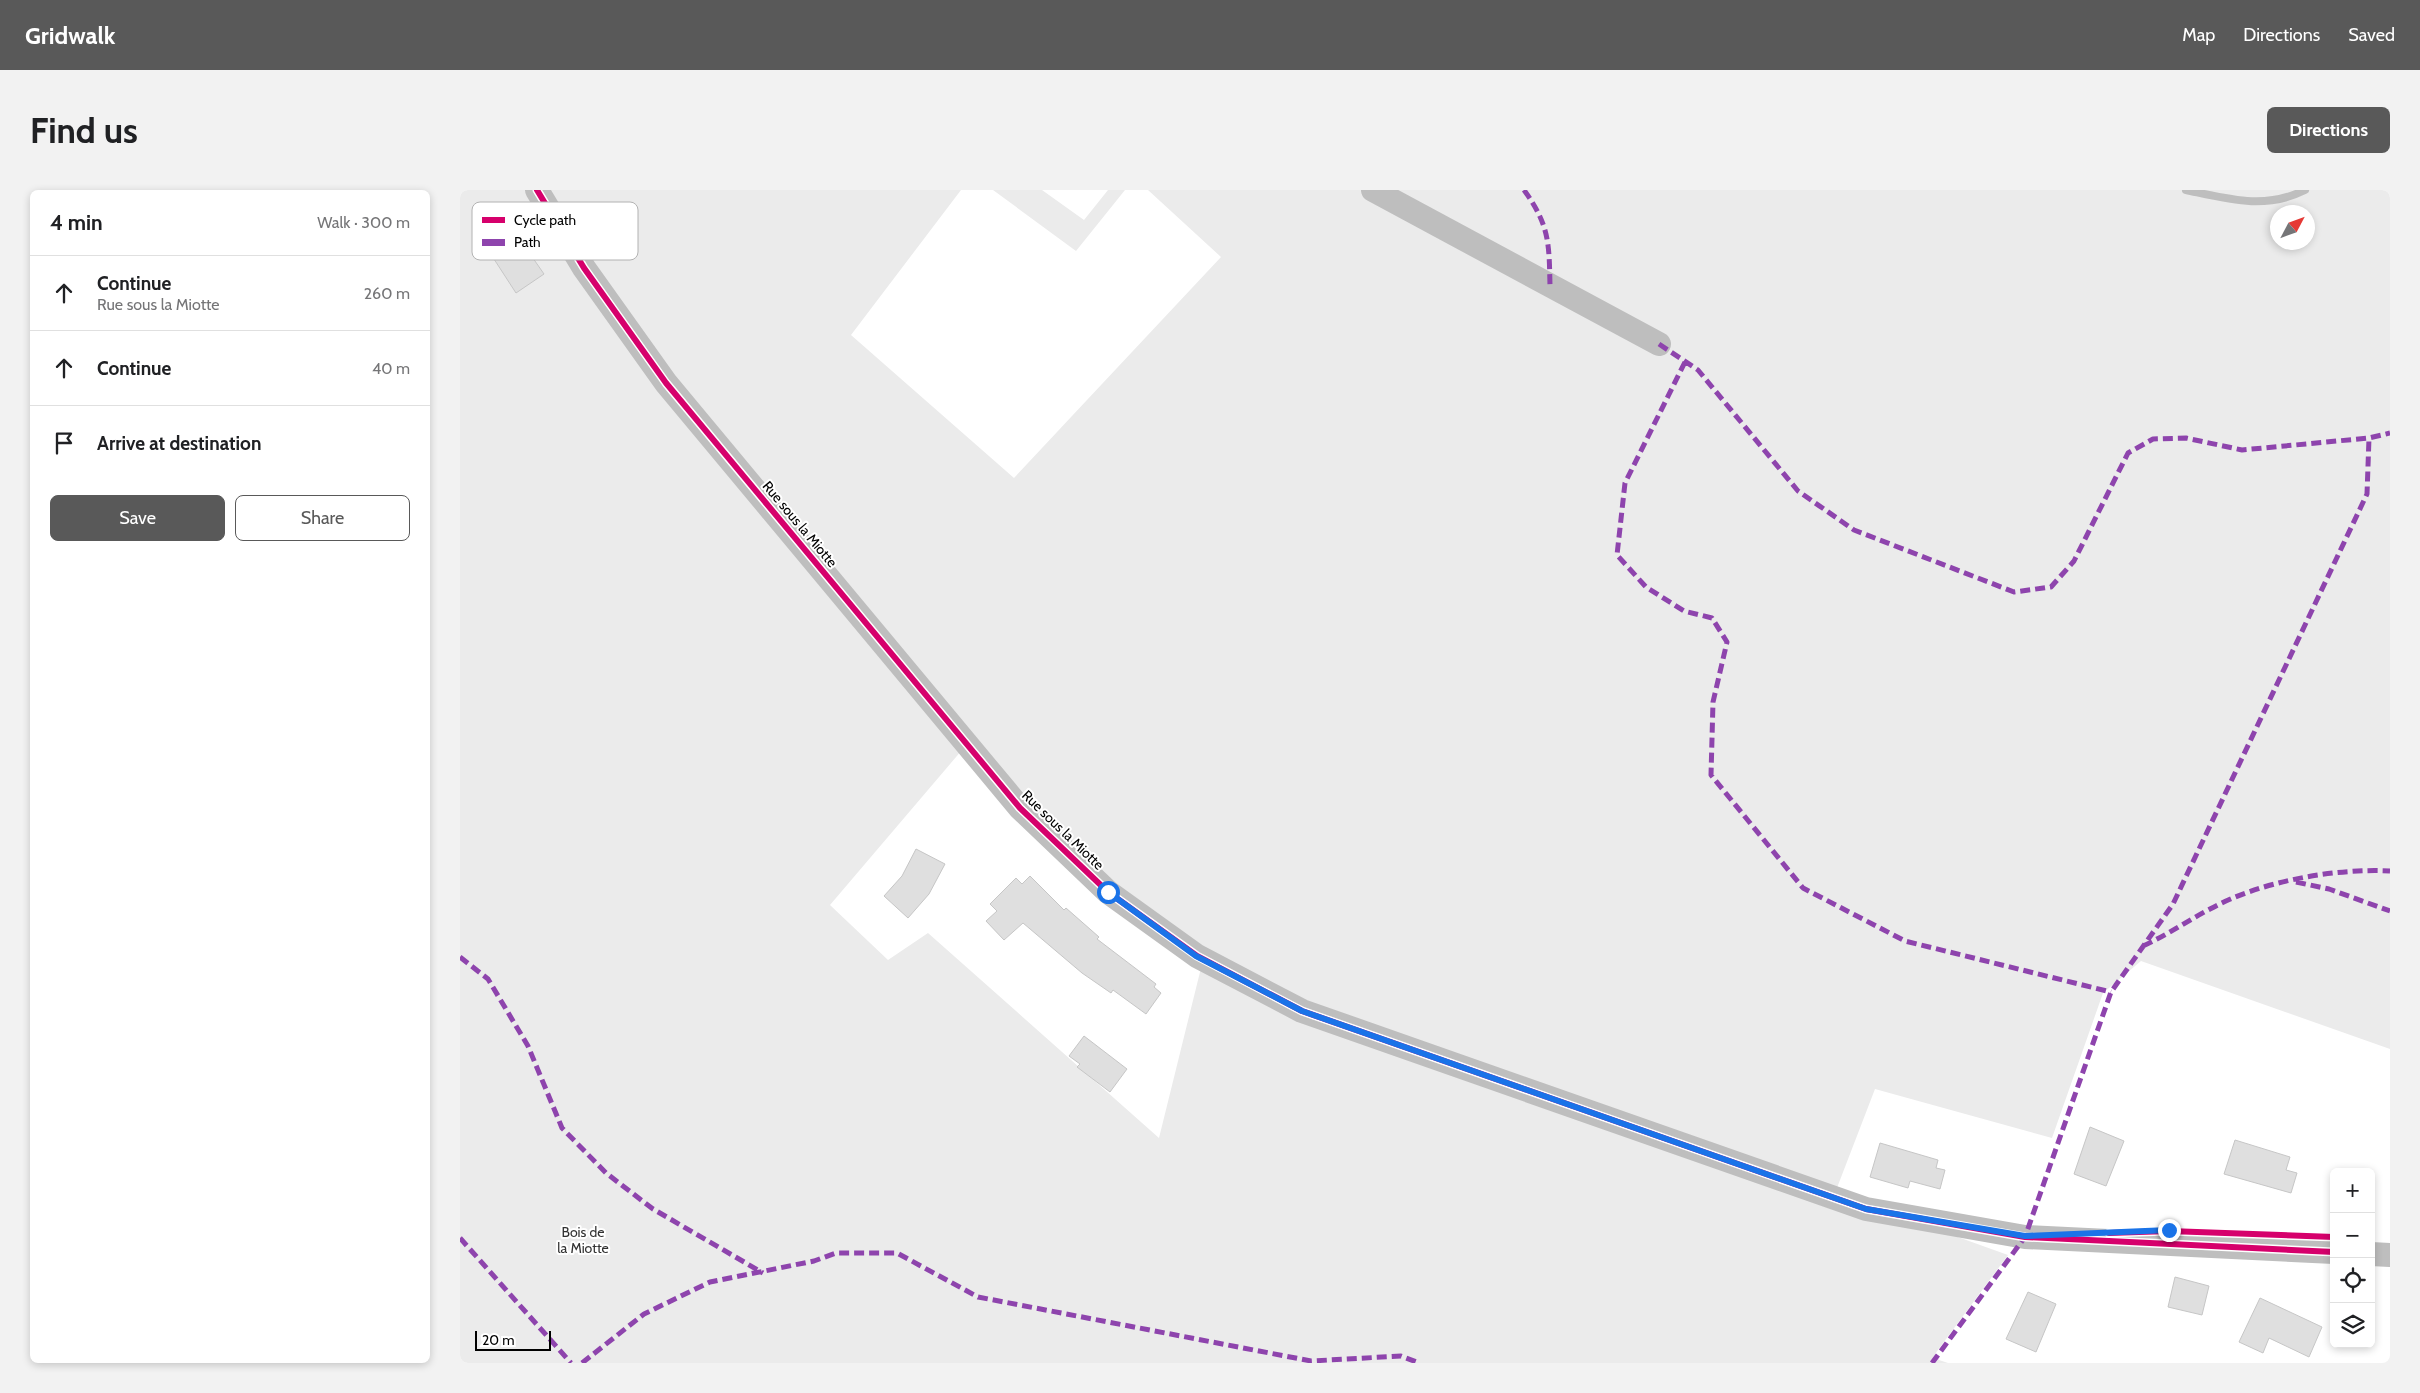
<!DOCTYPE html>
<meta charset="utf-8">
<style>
body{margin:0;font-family:Cabin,sans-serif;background:#f2f2f2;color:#202124}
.controls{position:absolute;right:15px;bottom:15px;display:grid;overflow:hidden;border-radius:8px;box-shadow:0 2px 8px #0003}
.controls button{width:45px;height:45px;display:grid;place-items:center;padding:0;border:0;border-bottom:1px solid #e0e0e0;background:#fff;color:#202124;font:25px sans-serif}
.compass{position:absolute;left:1810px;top:15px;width:45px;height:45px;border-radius:50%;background:#fff;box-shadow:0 2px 8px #0003;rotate:49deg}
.scale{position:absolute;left:15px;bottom:12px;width:76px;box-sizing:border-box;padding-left:5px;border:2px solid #000;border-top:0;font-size:14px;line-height:18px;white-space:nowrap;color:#000;-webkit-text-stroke:4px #fff;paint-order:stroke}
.stop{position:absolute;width:15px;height:15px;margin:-11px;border:4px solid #1a73e8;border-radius:50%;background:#fff}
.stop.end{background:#1a73e8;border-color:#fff;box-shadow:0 1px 5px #0008}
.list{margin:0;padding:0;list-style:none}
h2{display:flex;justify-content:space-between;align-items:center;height:65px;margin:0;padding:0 20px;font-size:21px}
h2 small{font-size:16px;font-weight:400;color:#757577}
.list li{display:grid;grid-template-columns:32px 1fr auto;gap:15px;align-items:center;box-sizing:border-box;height:75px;padding:0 20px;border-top:1px solid #e0e0e0}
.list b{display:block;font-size:19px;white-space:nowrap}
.list p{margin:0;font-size:16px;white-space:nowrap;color:#757577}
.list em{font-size:16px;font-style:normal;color:#757577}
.actions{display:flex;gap:10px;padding:15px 20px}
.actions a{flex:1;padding:11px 0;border:1px solid #595959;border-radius:8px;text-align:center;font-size:18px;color:#595959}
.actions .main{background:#595959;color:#fff}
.icon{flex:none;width:28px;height:28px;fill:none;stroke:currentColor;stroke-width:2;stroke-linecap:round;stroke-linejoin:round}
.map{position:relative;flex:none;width:1930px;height:1173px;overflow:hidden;border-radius:8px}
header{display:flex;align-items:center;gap:30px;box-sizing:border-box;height:70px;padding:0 25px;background:#595959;color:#fff}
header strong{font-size:24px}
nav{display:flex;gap:28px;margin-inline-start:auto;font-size:18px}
.intro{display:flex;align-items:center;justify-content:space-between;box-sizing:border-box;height:120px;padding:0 30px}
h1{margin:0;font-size:35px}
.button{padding:12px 22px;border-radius:8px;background:#595959;color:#fff;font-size:18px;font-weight:700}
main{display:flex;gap:30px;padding:0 30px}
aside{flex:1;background:#fff;border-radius:8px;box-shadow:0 2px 8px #0003}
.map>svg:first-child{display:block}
.green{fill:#ebebeb;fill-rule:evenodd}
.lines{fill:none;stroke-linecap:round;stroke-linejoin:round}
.stream{stroke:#bebebe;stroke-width:8}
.building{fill:#dfdfdf;stroke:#c6c6c6}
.minor{stroke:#bebebe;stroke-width:24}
.quiet{stroke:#8e44ad;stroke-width:5;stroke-dasharray:10 5;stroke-linecap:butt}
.cycleway-casing{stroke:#fff;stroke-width:9}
.cycleway{stroke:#d6006c;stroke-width:6}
.route{stroke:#1a73e8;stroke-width:6}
.labels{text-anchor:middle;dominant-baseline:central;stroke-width:4;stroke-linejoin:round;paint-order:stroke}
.street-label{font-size:14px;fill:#000;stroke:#fff}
.park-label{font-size:14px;fill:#323232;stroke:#fff}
.key{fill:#fff;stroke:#b2b2b2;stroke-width:1}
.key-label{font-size:14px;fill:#000}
</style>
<header>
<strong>Gridwalk</strong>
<nav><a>Map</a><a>Directions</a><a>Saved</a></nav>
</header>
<div class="intro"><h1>Find us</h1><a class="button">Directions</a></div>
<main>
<aside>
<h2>4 min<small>Walk · 300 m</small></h2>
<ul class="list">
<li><svg class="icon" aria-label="ahead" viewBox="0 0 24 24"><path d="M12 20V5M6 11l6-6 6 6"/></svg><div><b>Continue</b><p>Rue sous la Miotte</p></div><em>260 m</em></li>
<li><svg class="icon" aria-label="ahead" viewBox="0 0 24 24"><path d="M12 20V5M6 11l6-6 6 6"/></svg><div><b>Continue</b></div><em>40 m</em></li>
<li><svg class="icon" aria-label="arrive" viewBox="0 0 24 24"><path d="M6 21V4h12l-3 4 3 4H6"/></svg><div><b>Arrive at destination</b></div></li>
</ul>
<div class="actions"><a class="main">Save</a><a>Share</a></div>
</aside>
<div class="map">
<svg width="1930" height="1173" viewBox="0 0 1930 1173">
<rect width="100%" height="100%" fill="#fff"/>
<path class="green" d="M 0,0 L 501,0 L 391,145 L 554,288 L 761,67 L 688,0 L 1930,0 L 1930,859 L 1681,771 L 1643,803 L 1592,948 L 1415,899 L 1375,1003 L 1548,1065 L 1475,1164 L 1479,1170 L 1488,1173 L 0,1173 ZM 1818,22 L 1848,22 L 1848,52 L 1818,52 ZM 502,560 L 741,778 L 699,948 L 468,743 L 428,770 L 370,715 Z
M 533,0 L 582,0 L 624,30 L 648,0 L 665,0 L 616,61 Z"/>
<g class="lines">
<path class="stream" d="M 1726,0 C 1768,9 1805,20 1845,0"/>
</g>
<path class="building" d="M 59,48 L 84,84 L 56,103 L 32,66 Z
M 456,659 L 485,674 L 469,704 L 448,728 L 424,706 L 442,686 Z
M 570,686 L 604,720 L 606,718 L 639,747 L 637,749 L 696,794 L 694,797 L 701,803 L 686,824 L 653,800 L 651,803 L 622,783 L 563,733 L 544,750 L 526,731 L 537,721 L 530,714 L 556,688 L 562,694 Z
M 624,846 L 667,879 L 650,902 L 617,877 L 620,874 L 609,866 Z
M 1630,937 L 1664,951 L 1646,996 L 1614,984 Z
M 1775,950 L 1830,967 L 1826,980 L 1837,983 L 1831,1003 L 1764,984 Z
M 1420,953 L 1478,970 L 1476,978 L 1485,980 L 1480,999 L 1450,991 L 1448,998 L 1410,987 Z
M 1715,1087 L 1749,1096 L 1742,1125 L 1708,1117 Z
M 1568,1102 L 1596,1114 L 1576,1162 L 1546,1149 Z
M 1800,1108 L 1862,1137 L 1849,1167 L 1809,1148 L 1803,1163 L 1779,1152 Z"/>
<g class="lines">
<path class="minor" d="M 77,0 L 124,78 L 206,193 L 560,618 L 648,702 L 737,766 L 842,821 L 1406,1019 L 1565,1047 L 1874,1062
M 913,0 L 1199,154
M 1911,1064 L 1930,1065"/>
<path class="quiet" d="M 1064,0 C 1090,36 1089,54 1090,96
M 1199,154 L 1238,180 L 1338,301 L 1394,340 L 1554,402 L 1591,397 L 1614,371 L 1668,263 L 1693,249 L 1726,248 L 1782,260 L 1909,248 L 1930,243
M 1225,172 L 1165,293 L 1157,365 L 1186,397 L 1224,421 L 1252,428 L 1267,452 L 1253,512 L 1251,585 L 1343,698 L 1445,751 L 1651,802
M 1836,692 L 1869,699 L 1930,721
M 1683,756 C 1707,745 1727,731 1750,719 C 1799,692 1873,678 1930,681
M 0,767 L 28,789 L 68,856 L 102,938 L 146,983 L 193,1019 L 303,1083
M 0,1048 L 111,1173
M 122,1173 L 184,1124 L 250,1092 L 354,1071 L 376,1063 L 437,1063 L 518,1107 L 851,1171 L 941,1166 L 959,1173
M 1472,1173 L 1565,1047 L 1651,802 L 1713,714 L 1907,304 L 1909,248"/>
<g class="cycleway-casing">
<path id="cycleway" d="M 77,0 L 124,78 L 206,193 L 560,618 L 648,702 L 737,766 L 842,821 L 1406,1019 L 1565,1047 L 1874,1062
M 1649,1043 L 1709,1041 L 1874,1047"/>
</g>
<use href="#cycleway" class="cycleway"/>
</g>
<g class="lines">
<path class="route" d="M 648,702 L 736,766 L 842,821 L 1406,1019 L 1565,1046 L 1709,1040"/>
</g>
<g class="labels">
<g class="street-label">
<text transform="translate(340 334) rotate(50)">Rue sous la Miotte</text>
<text transform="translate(603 640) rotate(44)">Rue sous la Miotte</text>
</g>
<g class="park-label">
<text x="123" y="1042">Bois de<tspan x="123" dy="16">la Miotte</tspan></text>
</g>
</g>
<rect x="12" y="12" width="166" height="58" rx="8" class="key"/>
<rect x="22" y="27" width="23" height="6" fill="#d6006c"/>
<rect x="22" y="49" width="23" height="7" fill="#8e44ad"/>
<g class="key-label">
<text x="54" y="35">Cycle path</text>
<text x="54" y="57">Path</text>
</g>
</svg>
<div class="controls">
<button>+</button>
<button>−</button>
<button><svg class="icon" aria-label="locate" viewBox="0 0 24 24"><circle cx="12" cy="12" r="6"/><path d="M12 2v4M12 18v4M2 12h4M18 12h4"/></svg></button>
<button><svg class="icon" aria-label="layers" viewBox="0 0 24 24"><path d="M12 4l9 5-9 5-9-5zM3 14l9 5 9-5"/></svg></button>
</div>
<svg class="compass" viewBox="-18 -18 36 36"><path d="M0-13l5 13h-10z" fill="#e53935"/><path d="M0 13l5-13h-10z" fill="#757577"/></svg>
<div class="scale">20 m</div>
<div class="stop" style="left:648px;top:702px"></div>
<div class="stop end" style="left:1709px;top:1040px"></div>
</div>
</main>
